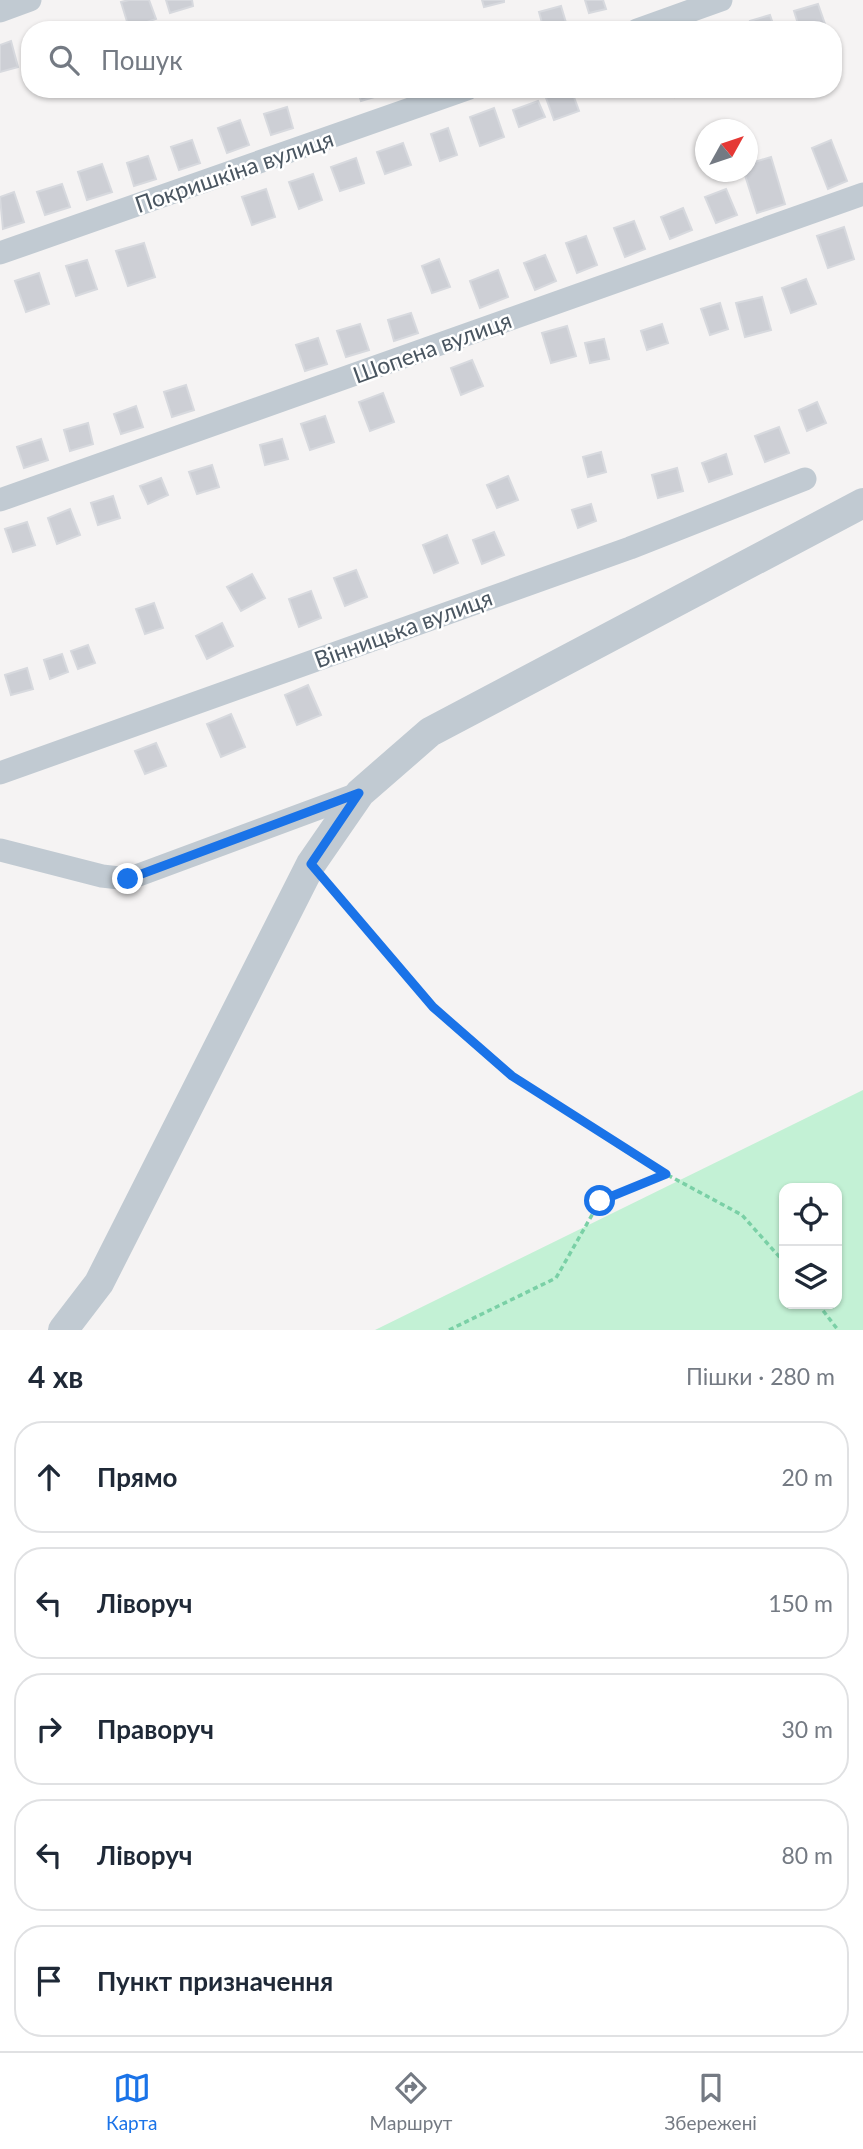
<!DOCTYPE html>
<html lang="uk">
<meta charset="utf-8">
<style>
body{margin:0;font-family:Lato,sans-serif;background:#f6f6f7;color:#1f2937}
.controls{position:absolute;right:21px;bottom:21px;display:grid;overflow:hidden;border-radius:14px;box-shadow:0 2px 5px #0004}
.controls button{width:63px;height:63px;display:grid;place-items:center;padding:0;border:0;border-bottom:2px solid #e0e1e3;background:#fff;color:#1f2937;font:35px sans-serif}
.compass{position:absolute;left:695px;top:119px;width:63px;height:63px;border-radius:50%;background:#fff;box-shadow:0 2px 5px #0004;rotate:50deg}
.stop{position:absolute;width:21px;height:21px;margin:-16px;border:5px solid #1a73e8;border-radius:50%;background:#fff}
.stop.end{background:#1a73e8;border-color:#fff;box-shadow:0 2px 7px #0008}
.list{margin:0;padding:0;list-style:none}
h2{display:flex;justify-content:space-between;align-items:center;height:91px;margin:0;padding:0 28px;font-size:30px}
h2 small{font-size:23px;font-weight:400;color:#747a83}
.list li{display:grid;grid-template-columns:46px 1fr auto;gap:21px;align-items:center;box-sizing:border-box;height:112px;margin:0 14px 14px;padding:0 14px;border:2px solid #e0e1e3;border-radius:28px}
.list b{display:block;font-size:26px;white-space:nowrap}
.list em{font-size:23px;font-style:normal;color:#747a83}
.icon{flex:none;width:38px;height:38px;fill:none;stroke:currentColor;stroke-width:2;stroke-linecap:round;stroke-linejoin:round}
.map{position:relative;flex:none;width:863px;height:1330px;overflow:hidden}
.search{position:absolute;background:#fff;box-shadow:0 2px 5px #0004;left:21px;right:21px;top:21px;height:77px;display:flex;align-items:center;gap:18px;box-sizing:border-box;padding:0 24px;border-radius:28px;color:#747a83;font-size:26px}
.sheet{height:721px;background:#fff}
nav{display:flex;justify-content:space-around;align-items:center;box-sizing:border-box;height:98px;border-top:2px solid #e0e1e3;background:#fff;font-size:19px;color:#747a83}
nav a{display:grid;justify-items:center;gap:4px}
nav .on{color:#1a73e8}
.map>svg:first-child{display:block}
.green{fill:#c3f1d5;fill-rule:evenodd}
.building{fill:#cdcfd5;stroke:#d7d9de;stroke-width:2}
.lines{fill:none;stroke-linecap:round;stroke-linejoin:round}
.path{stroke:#7ad0a6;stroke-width:3.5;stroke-dasharray:5 3.5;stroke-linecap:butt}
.minor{stroke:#c1cad2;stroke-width:23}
.tertiary{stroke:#c1cad2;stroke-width:30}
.route{stroke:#1a73e8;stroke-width:9}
.labels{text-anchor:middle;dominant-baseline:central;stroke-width:5;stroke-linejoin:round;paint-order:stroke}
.street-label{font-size:23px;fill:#4a5661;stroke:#fff}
</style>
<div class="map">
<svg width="863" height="1330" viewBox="0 0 863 1330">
<rect width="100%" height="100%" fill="#f5f3f3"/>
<path class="green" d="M 863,1090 L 863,1330 L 375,1330 ZM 784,1188 L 837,1188 L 837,1304 L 784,1304 Z"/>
<path class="building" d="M 129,0 L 149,0 L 156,19 L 129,28 L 121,2 Z
M 166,0 L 192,0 L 193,6 L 170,13 Z
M 482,0 L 504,0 L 504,2 L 484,7 Z
M 585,0 L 603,0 L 606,9 L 589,13 Z
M 818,4 L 825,24 L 800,30 L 794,11 Z
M 561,6 L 567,26 L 544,30 L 539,12 Z
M 770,15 L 775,30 L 753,30 L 750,21 Z
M 11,41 L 18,67 L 0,72 L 0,45 Z
M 357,89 L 382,89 L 384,94 L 361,101 Z
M 561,89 L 571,89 L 579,111 L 554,120 L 545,95 Z
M 671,89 L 695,89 L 695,90 L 675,97 Z
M 538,101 L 545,117 L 519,127 L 513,110 Z
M 287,107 L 293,128 L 271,135 L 264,114 Z
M 494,108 L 504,137 L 480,146 L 470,117 Z
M 240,120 L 249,145 L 227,153 L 218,128 Z
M 448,128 L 457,155 L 440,161 L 431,134 Z
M 192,140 L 200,163 L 179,170 L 171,147 Z
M 831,140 L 847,181 L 828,189 L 812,148 Z
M 403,143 L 411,165 L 385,174 L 377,152 Z
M 148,156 L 156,179 L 134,186 L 127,163 Z
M 771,157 L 785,204 L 757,213 L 744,172 L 748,172 L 748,164 Z
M 356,158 L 364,183 L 340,191 L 331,167 Z
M 102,164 L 112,192 L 87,200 L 78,172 Z
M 313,174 L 322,200 L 299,209 L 289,182 Z
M 62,184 L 70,207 L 45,215 L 37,192 Z
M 266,189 L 275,217 L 252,225 L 242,197 Z
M 726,189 L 737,215 L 716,223 L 705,197 Z
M 14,192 L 24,222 L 3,229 L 0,197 Z
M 683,208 L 692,230 L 670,239 L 661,217 Z
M 634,221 L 645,249 L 625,257 L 614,228 Z
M 844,227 L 854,259 L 828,268 L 817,236 Z
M 586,236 L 597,265 L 577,273 L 566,243 Z
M 144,243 L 155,277 L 128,286 L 116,251 Z
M 545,255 L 556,281 L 535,290 L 524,263 Z
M 439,259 L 450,287 L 432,293 L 422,266 Z
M 87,260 L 97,289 L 76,296 L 66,266 Z
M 498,270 L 508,297 L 480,308 L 470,281 Z
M 39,273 L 49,304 L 26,312 L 15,281 Z
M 806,279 L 816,304 L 791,313 L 782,288 Z
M 762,297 L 771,330 L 745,337 L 736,303 Z
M 720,303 L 728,329 L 710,335 L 701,309 Z
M 411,313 L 418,333 L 394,341 L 388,320 Z
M 360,324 L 369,350 L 346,357 L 337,331 Z
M 662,324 L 668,343 L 647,350 L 641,331 Z
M 567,326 L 576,356 L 551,363 L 542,333 Z
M 318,338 L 327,364 L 305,371 L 296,345 Z
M 604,339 L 609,359 L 590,363 L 585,343 Z
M 472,360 L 483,386 L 461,395 L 451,368 Z
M 186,385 L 194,410 L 172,417 L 164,392 Z
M 383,393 L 394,422 L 370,431 L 359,402 Z
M 817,402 L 826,423 L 807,431 L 799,410 Z
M 136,406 L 143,427 L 121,434 L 114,414 Z
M 325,416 L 334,442 L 310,450 L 301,424 Z
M 88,423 L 93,444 L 70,451 L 64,430 Z
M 779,427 L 789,453 L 765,462 L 755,436 Z
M 41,439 L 48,460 L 24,468 L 17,447 Z
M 282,439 L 288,459 L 265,465 L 260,445 Z
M 601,452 L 606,472 L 588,477 L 583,457 Z
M 726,454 L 732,474 L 709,482 L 702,463 Z
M 212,465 L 219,487 L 197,494 L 189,472 Z
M 677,468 L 683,491 L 658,498 L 652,475 Z
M 508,476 L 518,500 L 497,508 L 487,485 Z
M 161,478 L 168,495 L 148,504 L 140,486 Z
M 113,496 L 120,518 L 98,525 L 91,503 Z
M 591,504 L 596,521 L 578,528 L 572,510 Z
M 70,509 L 80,535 L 57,544 L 48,518 Z
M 27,522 L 35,545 L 13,552 L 5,529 Z
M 494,532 L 504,555 L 482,564 L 473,540 Z
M 447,535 L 458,563 L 434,573 L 423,545 Z
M 356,570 L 367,597 L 345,606 L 334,578 Z
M 252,574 L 265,598 L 241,611 L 227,587 Z
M 311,591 L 321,618 L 299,627 L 289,599 Z
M 154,603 L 163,628 L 145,634 L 136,609 Z
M 222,623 L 233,646 L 207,659 L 196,636 Z
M 88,645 L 95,663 L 78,669 L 71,651 Z
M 62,654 L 68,672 L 50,679 L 44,660 Z
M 27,668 L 33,689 L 11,695 L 5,675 Z
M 308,685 L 321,715 L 297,725 L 285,695 Z
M 231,714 L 245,747 L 221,757 L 207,724 Z
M 156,743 L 166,766 L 145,774 L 135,751 Z"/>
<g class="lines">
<path class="path" d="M 329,884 L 433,1007 L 512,1076 L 636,1158 L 742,1215 L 784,1262
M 818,1304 L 838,1330
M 449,1330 L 556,1278 L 600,1201 L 665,1175"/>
<path class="minor" d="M 0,11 L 30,0
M 637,30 L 721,0
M 0,253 L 467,89
M 0,500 L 863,194
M 0,773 L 630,548 L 805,479
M 0,850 L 102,876 L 128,879 L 360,793"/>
<path class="tertiary" d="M 63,1330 L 99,1283 L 311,864 L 360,793 L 430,732 L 863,503"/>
</g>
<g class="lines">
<path class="route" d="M 128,879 L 359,793 L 311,864 L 433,1007 L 512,1076 L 666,1174 L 600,1201"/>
</g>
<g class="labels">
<g class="street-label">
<text transform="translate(234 171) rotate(-19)">Покришкіна вулиця</text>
<text transform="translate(432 347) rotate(-20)">Шопена вулиця</text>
<text transform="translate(403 628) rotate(-20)">Вінницька вулиця</text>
</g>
</g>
</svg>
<div class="controls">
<button><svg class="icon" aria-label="locate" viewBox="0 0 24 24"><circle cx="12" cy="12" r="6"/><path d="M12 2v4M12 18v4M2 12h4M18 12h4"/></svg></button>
<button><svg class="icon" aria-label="layers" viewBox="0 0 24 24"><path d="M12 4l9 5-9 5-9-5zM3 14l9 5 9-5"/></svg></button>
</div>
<svg class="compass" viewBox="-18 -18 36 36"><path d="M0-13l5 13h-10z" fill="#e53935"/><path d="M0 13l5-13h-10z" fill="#747a83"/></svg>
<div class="stop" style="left:600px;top:1201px"></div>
<div class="stop end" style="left:128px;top:879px"></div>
<div class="search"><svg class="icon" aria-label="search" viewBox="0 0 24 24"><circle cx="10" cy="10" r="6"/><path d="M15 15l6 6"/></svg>Пошук</div>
</div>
<section class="sheet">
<h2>4 хв<small>Пішки · 280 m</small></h2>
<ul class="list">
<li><svg class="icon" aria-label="ahead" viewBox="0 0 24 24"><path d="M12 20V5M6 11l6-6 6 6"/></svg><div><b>Прямо</b></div><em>20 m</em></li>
<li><svg class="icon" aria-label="left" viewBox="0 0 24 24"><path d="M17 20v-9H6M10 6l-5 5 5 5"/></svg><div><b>Ліворуч</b></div><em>150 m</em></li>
<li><svg class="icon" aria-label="right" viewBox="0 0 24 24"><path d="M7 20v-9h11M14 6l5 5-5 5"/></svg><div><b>Праворуч</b></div><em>30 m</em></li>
<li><svg class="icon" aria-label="left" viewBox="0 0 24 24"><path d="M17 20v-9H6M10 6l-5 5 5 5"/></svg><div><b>Ліворуч</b></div><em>80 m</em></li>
<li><svg class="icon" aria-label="arrive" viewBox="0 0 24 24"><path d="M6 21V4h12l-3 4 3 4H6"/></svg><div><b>Пункт призначення</b></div></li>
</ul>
</section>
<nav>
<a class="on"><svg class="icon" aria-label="map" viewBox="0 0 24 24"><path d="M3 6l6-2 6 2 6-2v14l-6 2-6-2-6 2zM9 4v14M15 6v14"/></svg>Карта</a>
<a><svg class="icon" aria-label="directions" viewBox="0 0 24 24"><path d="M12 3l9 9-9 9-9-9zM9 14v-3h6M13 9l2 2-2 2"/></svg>Маршрут</a>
<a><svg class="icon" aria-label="saved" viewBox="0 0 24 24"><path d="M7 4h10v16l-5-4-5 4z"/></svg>Збережені</a>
</nav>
